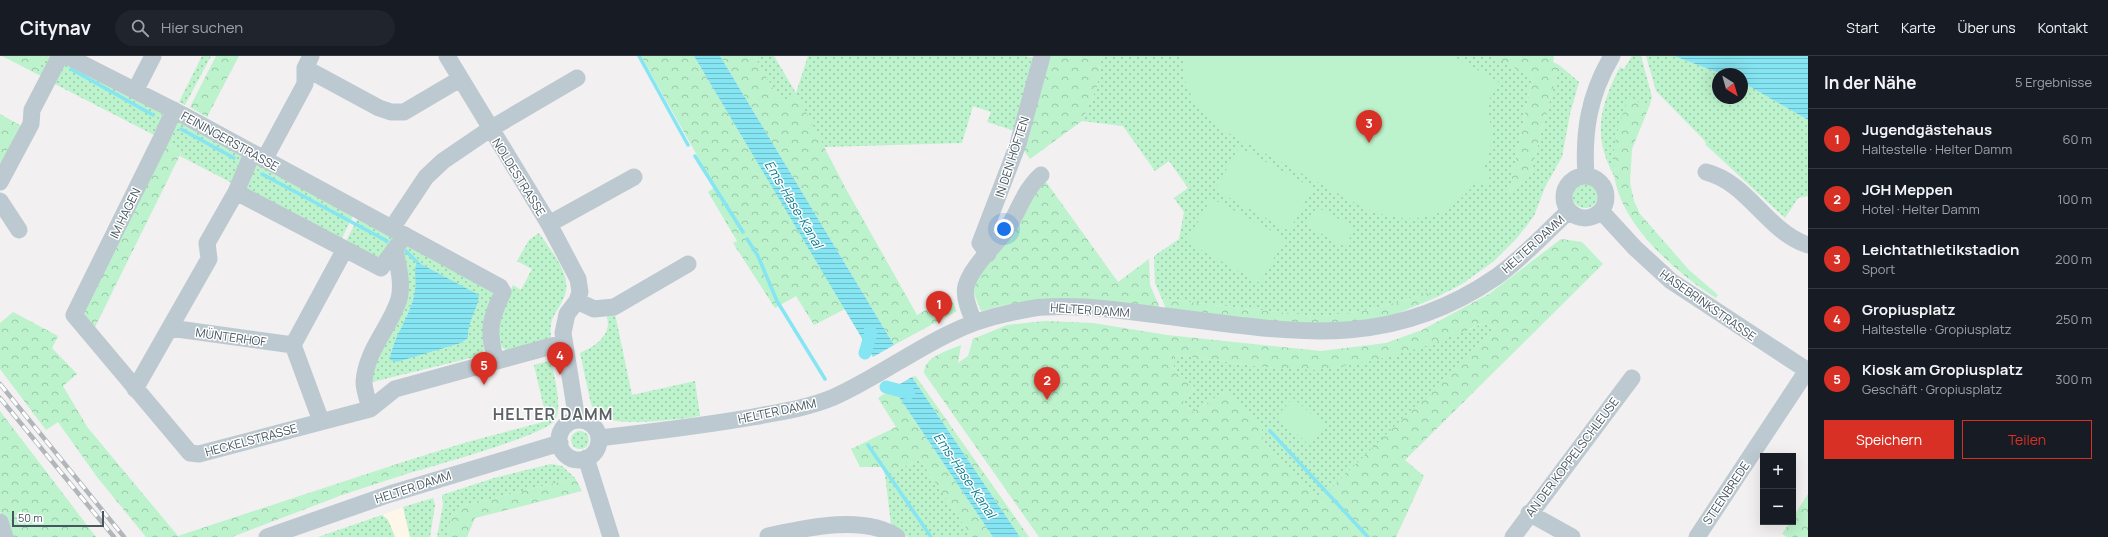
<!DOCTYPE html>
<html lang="de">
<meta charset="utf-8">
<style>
body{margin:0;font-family:Manrope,sans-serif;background:#20242c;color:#f1f3f6}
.controls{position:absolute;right:12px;bottom:12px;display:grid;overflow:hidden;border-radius:0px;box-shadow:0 4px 16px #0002}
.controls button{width:36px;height:36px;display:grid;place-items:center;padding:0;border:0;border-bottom:1px solid #363941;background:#171b24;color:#f1f3f6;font:20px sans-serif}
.compass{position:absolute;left:1712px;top:12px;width:36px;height:36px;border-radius:50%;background:#171b24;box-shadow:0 4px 16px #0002;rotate:143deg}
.scale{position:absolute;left:12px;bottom:10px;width:92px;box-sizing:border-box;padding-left:4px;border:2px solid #46555f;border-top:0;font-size:11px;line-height:14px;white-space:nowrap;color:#46555f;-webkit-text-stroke:3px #fff;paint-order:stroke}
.you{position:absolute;left:1004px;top:173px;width:14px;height:14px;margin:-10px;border:3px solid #fff;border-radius:50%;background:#1a73e8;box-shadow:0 0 0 6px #1a73e833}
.badge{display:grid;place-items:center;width:26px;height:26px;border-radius:50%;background:#d93025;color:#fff;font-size:13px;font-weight:700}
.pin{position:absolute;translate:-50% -33px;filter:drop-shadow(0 1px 2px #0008)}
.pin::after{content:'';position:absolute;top:21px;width:14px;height:12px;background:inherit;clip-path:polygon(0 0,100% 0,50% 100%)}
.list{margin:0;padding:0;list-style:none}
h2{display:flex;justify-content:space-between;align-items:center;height:52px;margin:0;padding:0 16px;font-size:17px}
h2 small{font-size:13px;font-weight:400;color:#9ea1a6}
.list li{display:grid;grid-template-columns:26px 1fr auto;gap:12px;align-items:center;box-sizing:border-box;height:60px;padding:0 16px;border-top:1px solid #363941}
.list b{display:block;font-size:15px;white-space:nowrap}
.list p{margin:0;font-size:13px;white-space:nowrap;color:#9ea1a6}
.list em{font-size:13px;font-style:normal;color:#9ea1a6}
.actions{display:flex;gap:8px;padding:12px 16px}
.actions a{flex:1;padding:9px 0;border:1px solid #d93025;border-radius:0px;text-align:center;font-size:14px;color:#d93025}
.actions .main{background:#d93025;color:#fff}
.icon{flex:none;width:22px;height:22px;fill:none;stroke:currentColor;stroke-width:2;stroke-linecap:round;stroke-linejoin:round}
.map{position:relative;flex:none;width:1808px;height:481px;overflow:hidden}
header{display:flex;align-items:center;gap:24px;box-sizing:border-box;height:56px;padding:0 20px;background:#171b24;border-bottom:1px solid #363941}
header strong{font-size:19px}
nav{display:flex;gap:22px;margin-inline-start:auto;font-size:14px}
.search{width:280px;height:36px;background:#20242c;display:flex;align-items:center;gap:10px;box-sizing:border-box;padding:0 14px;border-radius:22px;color:#9ea1a6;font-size:15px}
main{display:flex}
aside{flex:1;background:#171b24}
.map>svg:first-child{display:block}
.commercial{fill:#fdf6e9}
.grass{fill:url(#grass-dots);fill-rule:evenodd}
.forest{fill:url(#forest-crowns);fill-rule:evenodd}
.garden{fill:#bcf2cc}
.water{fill:url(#water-rules)}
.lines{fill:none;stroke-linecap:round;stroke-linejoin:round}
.stream{stroke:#86e5f2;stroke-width:3.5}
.canal{stroke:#86e5f2;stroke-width:13}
.minor{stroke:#bdc9d0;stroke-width:17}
.rail-casing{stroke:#b1b6bb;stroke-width:4.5}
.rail{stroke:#fff;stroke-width:3;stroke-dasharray:9;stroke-linecap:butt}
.labels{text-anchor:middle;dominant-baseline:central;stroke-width:3;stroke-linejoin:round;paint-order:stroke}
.street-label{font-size:12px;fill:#46555f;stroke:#fff}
.water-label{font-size:13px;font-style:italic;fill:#067c8d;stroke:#fff}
.district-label{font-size:16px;font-weight:bold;letter-spacing:1px;fill:#5c6165;stroke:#fff}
</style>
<header>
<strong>Citynav</strong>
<div class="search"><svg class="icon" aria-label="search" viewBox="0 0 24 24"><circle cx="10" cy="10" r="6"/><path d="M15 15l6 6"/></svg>Hier suchen</div>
<nav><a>Start</a><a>Karte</a><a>Über uns</a><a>Kontakt</a></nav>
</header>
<main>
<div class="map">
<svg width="1808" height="481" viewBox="0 0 1808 481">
<defs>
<pattern id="grass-dots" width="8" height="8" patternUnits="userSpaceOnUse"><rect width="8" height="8" fill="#bcf2cc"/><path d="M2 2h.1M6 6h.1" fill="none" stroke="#9bc7a9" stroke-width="1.8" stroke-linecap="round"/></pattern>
<pattern id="forest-crowns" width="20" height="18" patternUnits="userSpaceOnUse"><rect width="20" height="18" fill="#bcf2cc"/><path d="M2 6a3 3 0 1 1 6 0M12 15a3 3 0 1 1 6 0" fill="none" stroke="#9bc7a9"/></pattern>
<pattern id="water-rules" width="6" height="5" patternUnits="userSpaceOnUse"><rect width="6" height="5" fill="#86e5f2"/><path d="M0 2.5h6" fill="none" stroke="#6fbcc7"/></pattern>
</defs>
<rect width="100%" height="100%" fill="#f2f0f0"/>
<path class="commercial" d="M 403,451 L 410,481 L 395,481 L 388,464 L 382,459 Z"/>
<path class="grass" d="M 42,0 L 54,0 L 45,22 L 35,17 L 44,1 Z
M 202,0 L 211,0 L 185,49 L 179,46 Z
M 754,0 L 774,0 L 796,37 L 808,0 L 1025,0 L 1035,2 L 1015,75 L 987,66 L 991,56 L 973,50 L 962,87 L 824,91 L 796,38 L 781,46 Z
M 1101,0 L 1493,0 L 1532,21 L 1509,136 L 1530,120 L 1559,9 L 1579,26 L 1570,58 L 1562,101 L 1545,131 L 1534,160 L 1517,182 L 1494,205 L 1462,228 L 1435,242 L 1427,237 C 1390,249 1355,259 1315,260 L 1162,243 L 1155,227 L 1154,200 L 1179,183 L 1184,156 L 1174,142 L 1188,132 L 1169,105 L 1155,115 L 1123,70 L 1082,65 L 1097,31 Z
M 1632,0 L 1641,0 L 1652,41 L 1649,51 L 1629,42 L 1616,81 L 1614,120 C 1592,79 1600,50 1620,11 L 1624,13 Z
M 1646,0 L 1674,0 L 1722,18 L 1718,18 L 1718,42 L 1742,42 L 1742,26 L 1808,64 L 1808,140 L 1798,142 L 1785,162 L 1706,89 L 1705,85 L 1656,35 Z
M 67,6 L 163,57 L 156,80 L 51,26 Z
M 178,63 L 243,99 L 232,127 L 180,100 L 182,95 L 166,86 Z
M 255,107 L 354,158 L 341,184 L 246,135 Z
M1572 139a13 13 0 1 1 26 0a13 13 0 1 1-26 0Z
M 359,160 L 398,181 L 383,203 L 345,187 Z
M 539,177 C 550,194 574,220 564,241 C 556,260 549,259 551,282 L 508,295 L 503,292 L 495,280 L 503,249 L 513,229 L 521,234 L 532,213 L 517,205 L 529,184 Z
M 406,188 L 491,234 L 494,237 L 485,277 L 483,299 L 368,327 L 397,259 L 400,198 ZM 416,234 L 478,247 L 467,272 L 468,282 L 461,287 L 397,306 L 391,294 L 405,268 Z
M 614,253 L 632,339 L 695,325 L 700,360 C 680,363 613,372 598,359 C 595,356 593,351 591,348 L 580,297 C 597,290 615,277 605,256 Z
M 1484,267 L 1495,272 L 1320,444 L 1262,384 L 1226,335 L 1193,356 L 1183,346 L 1195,332 L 1174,312 L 1174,299 L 1273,312 L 1470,273 Z
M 549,305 L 552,307 C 554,323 563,348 555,364 C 545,380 428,411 403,419 L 400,407 L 464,387 L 547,365 L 534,309 Z
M571 384a9 9 0 1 1 18 0a9 9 0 1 1-18 0Z
M 920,404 L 972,481 L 908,481 L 891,468 L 885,419 Z
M 551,408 L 562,410 L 575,422 L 466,449 L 451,463 L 447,481 L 437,481 L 443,449 L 442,439 L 494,422 Z
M 433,442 L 435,449 L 430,481 L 410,481 L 403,451 Z
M 382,459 L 388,464 L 395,481 L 318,481 Z"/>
<path class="forest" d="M 2,0 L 42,0 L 44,1 L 35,17 Z
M 216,0 L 239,0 L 207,61 L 190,51 Z
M 641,0 L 694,0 L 845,253 L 814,269 L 796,240 L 775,252 L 733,187 L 737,185 L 708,136 L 715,131 Z
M 720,0 L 754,0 L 781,46 L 796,37 L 846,133 L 917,259 L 950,241 L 957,255 L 894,289 Z
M 1047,0 L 1101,0 L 1097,31 L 1082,65 L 1030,103 L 1022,92 Z
M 1493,0 L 1554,0 L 1553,6 L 1559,9 L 1530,120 L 1509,136 L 1532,22 Z
M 1629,41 L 1649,51 L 1632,93 L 1630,126 L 1634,145 L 1640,158 L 1689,214 L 1718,239 L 1716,242 C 1676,217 1620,168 1614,118 C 1610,93 1620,65 1629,41 Z
M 0,58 L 25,72 L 0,119 Z
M 166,86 L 182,95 L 94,273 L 81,259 Z
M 1044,123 L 1118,226 L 1149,203 L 1150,229 L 1162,257 C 1102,251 1040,237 981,255 L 973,235 L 973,227 Z
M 1561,183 L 1582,186 L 1603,208 L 1405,404 L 1424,420 L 1396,481 L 1039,481 L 924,317 C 924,300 948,295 961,289 L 958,307 L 968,300 L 973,283 L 1007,269 L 1045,265 L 1093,267 L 1167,279 L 1321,295 L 1386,287 L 1422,274 L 1489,238 ZM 1484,267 L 1495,272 L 1320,443 L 1262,384 L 1262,368 L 1226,335 L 1193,356 L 1183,346 L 1195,332 L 1174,312 L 1174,299 L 1273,312 L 1317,314 L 1372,305 L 1427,290 Z
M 1427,237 L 1435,242 L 1396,258 L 1343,271 L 1168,258 L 1162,243 L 1315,260 C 1355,259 1390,249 1427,237 Z
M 13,256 L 58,280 L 52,292 L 77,318 L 63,330 L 88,372 L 178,480 L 400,407 L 403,419 L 342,439 L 232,481 L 146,481 L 97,421 L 58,366 L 46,374 L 0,313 L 0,267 Z
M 915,320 L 917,322 L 1029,481 L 1020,481 L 912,321 Z
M 893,332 L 993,481 L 972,481 L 920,404 L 885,419 L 884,411 L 860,411 L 851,393 L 896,371 L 878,342 Z
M 0,355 L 96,481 L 8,481 L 0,454 Z
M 575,422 L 582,435 L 475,462 L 467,481 L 447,481 L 451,463 L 466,449 Z
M 1808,438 L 1808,481 L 1787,481 L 1782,478 L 1790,466 L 1793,466 L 1793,461 Z"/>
<path class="garden" d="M 1182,0 L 1453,0 L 1499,26 L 1487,48 L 1492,79 L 1490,96 L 1483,112 L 1492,117 L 1485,130 L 1476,126 C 1446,165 1412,170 1368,154 L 1219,72 L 1195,47 L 1186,29 Z
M 1239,91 L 1313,132 L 1289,175 L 1215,134 Z
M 1211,142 L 1285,182 L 1260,227 L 1187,186 Z
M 1317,151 L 1355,172 L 1345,191 L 1306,169 Z
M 1293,342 L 1325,370 L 1309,389 L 1277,360 Z"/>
<path class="water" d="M 694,0 L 720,0 L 894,289 L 873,301 Z
M 1674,0 L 1808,0 L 1808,64 L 1742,26 L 1742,18 L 1722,18 Z
M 417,206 L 479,239 C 478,254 467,265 468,282 L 461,287 L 397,306 L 390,304 C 392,282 412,259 415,234 C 417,225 413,216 417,206 Z
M 912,321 L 1020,481 L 993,481 L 893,332 Z"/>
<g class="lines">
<path class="stream" d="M 639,0 L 688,89
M 71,13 L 153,59
M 181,73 L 234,102
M 695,100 L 743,176
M 262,118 L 387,185
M 747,183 L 758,200 L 777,245 L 825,323
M 406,195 L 417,206
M 1270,375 L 1368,481
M 868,389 L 931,481"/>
<path class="canal" d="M 865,297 L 871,277 L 870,275
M 886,331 L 909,337"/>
<path class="minor" d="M 67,0 L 183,59 L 500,231 L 503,236 C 490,263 487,275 496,305
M 447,0 L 549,168 L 578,223 L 580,236 L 577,245 L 567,258 L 563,277 L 577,364
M 305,12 L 379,52 L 391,56 L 404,56 L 460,23
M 135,35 L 153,0
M 174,54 L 161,83 L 74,259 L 190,397 L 199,398 L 370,353 L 395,333 L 563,287
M 264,104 L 305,28 L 305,12 L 311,0
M 1706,116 C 1749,127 1766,175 1808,189
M1564 141a21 21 0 1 1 42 0a21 21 0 1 1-42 0Z
M 1586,120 C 1583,75 1589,39 1612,0
M 0,126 L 31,68 L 32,54 L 60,0
M 236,136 L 381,212 L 405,179
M 0,145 L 19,174
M 1601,155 L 1635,192 L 1671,225 L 1808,315
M 549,168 L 634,121
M 392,172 L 426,121 L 443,105 L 490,73 L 577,22
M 988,198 L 980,187 L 1018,88 L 1042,0
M 577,245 L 594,253 L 614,251 L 688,208
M 974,266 C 970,256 963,241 966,230 C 971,211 995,190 1007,173 C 1019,155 1024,134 1041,119
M 170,272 L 293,289
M 293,289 L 345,193
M 293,289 L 321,365
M 135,333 L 209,203 L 207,187 L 236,136 L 252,98
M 370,353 C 368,344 364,334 364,326 C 366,294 390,272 399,243 C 403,227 398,210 395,194
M559 384a20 20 0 1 1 40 0a20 20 0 1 1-40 0Z
M 599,382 C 650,376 702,370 753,361 C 780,356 808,352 834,341 C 892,315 941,271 1005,258 C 1019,255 1033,251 1046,251 C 1086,249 1127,255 1165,260 C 1288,275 1386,297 1496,221 C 1523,202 1545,177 1569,155
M 586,402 L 611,481
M 1529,457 L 1572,481
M 0,466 L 5,481
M 768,480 C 805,472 864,458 897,481
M 267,481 L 390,438 L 560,387
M 1513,481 L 1632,322
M 1697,481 L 1808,313"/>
<g class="rail-casing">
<path id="rail" d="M 0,328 L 124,481
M 0,342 L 114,481"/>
</g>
<use href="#rail" class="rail"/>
</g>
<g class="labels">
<g class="street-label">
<text transform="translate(230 85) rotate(29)">FEININGERSTRASSE</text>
<text transform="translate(1012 101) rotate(-72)">IN DEN HÖFTEN</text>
<text transform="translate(519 121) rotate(58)">NOLDESTRASSE</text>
<text transform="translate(125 157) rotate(-64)">IM HAGEN</text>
<text transform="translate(1533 188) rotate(-42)">HELTER DAMM</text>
<text transform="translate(1708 249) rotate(35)">HASEBRINKSTRASSE</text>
<text transform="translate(1090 254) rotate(4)">HELTER DAMM</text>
<text transform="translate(231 281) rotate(8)">MÜNTERHOF</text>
<text transform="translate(777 355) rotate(-12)">HELTER DAMM</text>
<text transform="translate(251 384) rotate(-15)">HECKELSTRASSE</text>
<text transform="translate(1572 401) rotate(-53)">AN DER KOPPELSCHLEUSE</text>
<text transform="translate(413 431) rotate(-18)">HELTER DAMM</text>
<text transform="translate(1726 437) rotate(-56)">STEENBREDE</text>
</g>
<g class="water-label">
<text transform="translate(794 148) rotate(59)">Ems-Hase-Kanal</text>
<text transform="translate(965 419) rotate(56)">Ems-Hase-Kanal</text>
</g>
<g class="district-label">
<text x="553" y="358">HELTER DAMM</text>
</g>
</g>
</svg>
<div class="controls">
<button>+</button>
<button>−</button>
</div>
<svg class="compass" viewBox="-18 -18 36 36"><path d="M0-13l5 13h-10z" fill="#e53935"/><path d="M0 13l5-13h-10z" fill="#9ea1a6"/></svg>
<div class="scale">50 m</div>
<div class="you"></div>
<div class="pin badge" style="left:939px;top:268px">1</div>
<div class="pin badge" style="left:1047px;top:344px">2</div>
<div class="pin badge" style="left:1369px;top:87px">3</div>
<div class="pin badge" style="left:560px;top:319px">4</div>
<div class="pin badge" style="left:484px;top:329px">5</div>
</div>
<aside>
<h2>In der Nähe<small>5 Ergebnisse</small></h2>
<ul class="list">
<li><span class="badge">1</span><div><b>Jugendgästehaus</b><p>Haltestelle · Helter Damm</p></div><em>60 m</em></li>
<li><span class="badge">2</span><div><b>JGH Meppen</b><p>Hotel · Helter Damm</p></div><em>100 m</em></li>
<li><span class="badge">3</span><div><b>Leichtathletikstadion</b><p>Sport</p></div><em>200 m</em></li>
<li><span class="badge">4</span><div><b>Gropiusplatz</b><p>Haltestelle · Gropiusplatz</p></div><em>250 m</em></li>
<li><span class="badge">5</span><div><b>Kiosk am Gropiusplatz</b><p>Geschäft · Gropiusplatz</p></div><em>300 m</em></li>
</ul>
<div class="actions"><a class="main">Speichern</a><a>Teilen</a></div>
</aside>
</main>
